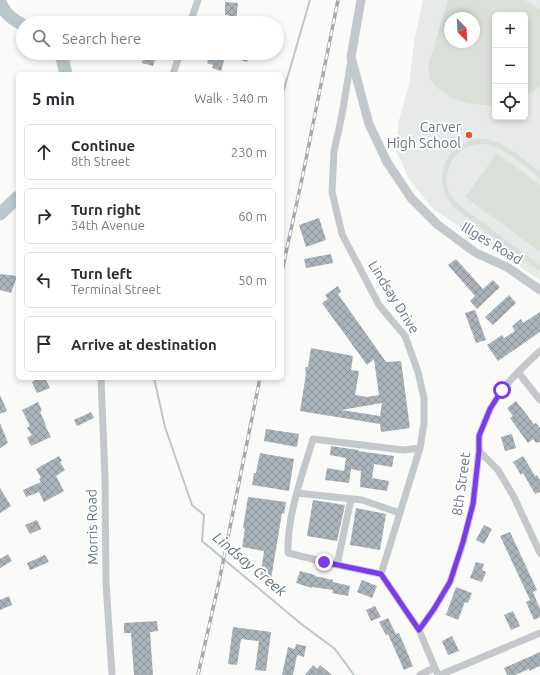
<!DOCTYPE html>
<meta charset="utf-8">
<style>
body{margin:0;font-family:Ubuntu,sans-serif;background:#f2f2f3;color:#2b2b33}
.controls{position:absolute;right:12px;top:12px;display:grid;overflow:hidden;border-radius:6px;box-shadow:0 2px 6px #0003}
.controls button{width:36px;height:36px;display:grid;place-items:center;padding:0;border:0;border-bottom:1px solid #e1e1e2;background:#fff;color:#2b2b33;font:20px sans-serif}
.compass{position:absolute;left:444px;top:12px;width:36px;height:36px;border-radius:50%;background:#fff;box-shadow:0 2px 6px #0003;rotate:156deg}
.stop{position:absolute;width:12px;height:12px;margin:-9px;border:3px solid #7c3aed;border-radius:50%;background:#fff}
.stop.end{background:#7c3aed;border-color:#fff;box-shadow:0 1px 4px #0008}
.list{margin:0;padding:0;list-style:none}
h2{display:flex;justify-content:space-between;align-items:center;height:52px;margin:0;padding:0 16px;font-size:17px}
h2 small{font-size:13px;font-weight:400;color:#7c7c81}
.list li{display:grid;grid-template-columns:26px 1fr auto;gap:12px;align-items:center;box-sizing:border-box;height:56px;margin:0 8px 8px;padding:0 8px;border:1px solid #e1e1e2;border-radius:6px}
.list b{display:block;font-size:15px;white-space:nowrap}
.list p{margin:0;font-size:13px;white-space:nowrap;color:#7c7c81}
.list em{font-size:13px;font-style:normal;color:#7c7c81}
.icon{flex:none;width:22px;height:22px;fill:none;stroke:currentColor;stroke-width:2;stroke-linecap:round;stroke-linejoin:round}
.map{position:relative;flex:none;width:540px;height:675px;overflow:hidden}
.search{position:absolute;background:#fff;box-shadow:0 2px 6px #0003;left:16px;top:16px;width:268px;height:44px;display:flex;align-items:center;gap:10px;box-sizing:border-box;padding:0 14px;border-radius:22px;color:#7c7c81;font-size:15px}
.panel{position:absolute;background:#fff;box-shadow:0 2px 6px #0003;left:16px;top:72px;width:268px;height:308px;border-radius:6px}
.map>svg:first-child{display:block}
.built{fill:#e8e9e9;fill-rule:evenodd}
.grass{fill:#dadfd7;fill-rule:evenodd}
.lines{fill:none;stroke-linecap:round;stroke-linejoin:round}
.stream{stroke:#bbc7cb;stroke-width:2}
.river{stroke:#bbc7cb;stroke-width:13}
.building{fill:url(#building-cross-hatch);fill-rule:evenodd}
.minor{stroke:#c3c8cc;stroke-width:7}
.tertiary{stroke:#c3c8cc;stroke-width:9}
.rail-casing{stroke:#a2aab0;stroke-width:3.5}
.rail{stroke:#fff;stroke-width:2;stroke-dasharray:6;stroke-linecap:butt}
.route{stroke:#7c3aed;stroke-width:5}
.poi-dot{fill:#e4572e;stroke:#fff;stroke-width:1.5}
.labels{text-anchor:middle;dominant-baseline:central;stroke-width:4;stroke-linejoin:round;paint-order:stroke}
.poi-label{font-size:14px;fill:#657683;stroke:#fff;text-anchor:end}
.street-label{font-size:14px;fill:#657683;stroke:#fff}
.water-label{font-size:15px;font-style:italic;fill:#60757c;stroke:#fff}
</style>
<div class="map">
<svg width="540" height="675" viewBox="0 0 540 675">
<defs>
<pattern id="building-cross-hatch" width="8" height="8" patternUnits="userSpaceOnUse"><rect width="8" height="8" fill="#aab3b9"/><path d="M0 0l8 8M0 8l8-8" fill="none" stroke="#8e969c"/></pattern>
</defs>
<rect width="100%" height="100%" fill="#fafaf8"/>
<path class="built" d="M 423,0 L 540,0 L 540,280 L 433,209 L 409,179 L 396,151 L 399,120 L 409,85 L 414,42 ZM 495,15 L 525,15 L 525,117 L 495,117 ZM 450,18 L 474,18 L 474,42 L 450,42 Z"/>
<path class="grass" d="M 448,0 L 525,0 L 540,10 L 540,85 L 534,91 L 525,96 L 525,15 L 495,15 L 495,105 L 481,105 L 467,103 L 454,99 L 436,87 L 430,79 L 428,67 ZM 450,18 L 474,18 L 474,42 L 450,42 Z
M 476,139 C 501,137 521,158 540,172 L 540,178 C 521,164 491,133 466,148 C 460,151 455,155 452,160 C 447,169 445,182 449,192 C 456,206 472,214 484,223 C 502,237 521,251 540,265 L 540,271 L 454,208 C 432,181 441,148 476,139 Z
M 497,153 L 540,185 L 540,252 L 465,197 Z"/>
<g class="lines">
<path class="stream" d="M 282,96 L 310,0
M 154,378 L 165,427 L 192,505 L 204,515 L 202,541 L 300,623 L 335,649 L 354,675"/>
<path class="river" d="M 0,2 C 4,13 12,19 23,25
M 58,53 L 62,58 L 66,74
M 0,214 L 18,197"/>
</g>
<path class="building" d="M 225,2 L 238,3 L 236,22 L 228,22 L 229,15 L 225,15 Z
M 144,53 L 157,53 L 153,66 L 142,63 Z
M 210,53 L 226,54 L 221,71 L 212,68 L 213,65 L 207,63 Z
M 237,53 L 249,57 L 247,62 L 235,58 Z
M 319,218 L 326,240 L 306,247 L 299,225 Z
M 331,254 L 333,263 L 306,268 L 304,259 Z
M 456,259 L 483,289 L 493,280 L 500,287 L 477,309 L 470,301 L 475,296 L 448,265 Z
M 0,274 L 17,276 L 11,293 L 0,290 Z
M 338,286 L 341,291 L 338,294 L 386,362 L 401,361 L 410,428 L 381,432 L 380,424 L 300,411 L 306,374 L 305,367 L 308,367 L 311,348 L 353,356 L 351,370 L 359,371 L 355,395 L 367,397 L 379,395 L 374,359 L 367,365 L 322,303 L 328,299 L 325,295 ZM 382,403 L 380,416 L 341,410 Z
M 509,295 L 516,303 L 493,325 L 485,317 Z
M 475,310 L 486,340 L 476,343 L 465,313 Z
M 540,312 L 540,332 L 498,361 L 487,345 L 502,335 L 504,338 L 515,331 L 512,326 L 521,319 L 523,323 Z
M 39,378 L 45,378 L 50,388 L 37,393 L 32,382 Z
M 0,395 L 7,411 L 0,414 Z
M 516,401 L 534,424 L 536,423 L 540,428 L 540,442 L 536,443 L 533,439 L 528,443 L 510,418 L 513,416 L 507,408 Z
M 38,402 L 42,411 L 40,412 L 46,425 L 45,425 L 51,437 L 31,446 L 27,438 L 32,435 L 27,428 L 30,426 L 22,410 Z
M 91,412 L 94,418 L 77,426 L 74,420 Z
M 0,423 L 8,443 L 0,448 Z
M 266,429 L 299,434 L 297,447 L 264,441 Z
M 512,434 L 516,448 L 505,451 L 501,437 Z
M 331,446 L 358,450 L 358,451 L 394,456 L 392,467 L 374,464 L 372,478 L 389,481 L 387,491 L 360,487 L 361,471 L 351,469 L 349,483 L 325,480 L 327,468 L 344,471 L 346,458 L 330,455 Z
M 260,453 L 294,459 L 289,491 L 252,485 L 254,473 L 256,473 Z
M 59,456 L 62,461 L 60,462 L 65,470 L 56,476 L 64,491 L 44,502 L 39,492 L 26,497 L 23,490 L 41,482 L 39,479 L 41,478 L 36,469 Z
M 523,456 L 535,476 L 537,475 L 540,480 L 540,492 L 535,494 L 523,473 L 521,475 L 513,462 Z
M 0,488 L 11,506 L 0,513 Z
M 248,497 L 286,502 L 284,514 L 282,513 L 271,579 L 260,578 L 264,551 L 242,547 L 245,529 L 243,528 Z
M 313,500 L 345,505 L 337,541 L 307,536 Z
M 356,508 L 386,514 L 380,550 L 350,545 Z
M 37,520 L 41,529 L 30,534 L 25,525 Z
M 484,525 L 492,529 L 484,544 L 476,540 Z
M 510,532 L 537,590 L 533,592 L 540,609 L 540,617 L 534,620 L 526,602 L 530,600 L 500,536 Z
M 8,554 L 12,561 L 0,568 L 0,559 Z
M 45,555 L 49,562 L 30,570 L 27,563 Z
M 476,562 L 484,564 L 482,570 L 486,572 L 482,582 L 470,578 Z
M 300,571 L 315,575 L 315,576 L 333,580 L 333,582 L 350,586 L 348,596 L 332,593 L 333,590 L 312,587 L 312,588 L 296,583 Z
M 362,580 L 377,586 L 372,598 L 357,592 Z
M 456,587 L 472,593 L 468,603 L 465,602 L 458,620 L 446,615 Z
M 9,596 L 12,605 L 0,610 L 0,600 Z
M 375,606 L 381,617 L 371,621 L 366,610 Z
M 513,611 L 520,626 L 511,630 L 504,615 Z
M 388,618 L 396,634 L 399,633 L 413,666 L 404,670 L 388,634 L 386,635 L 379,622 Z
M 157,621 L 158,631 L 150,632 L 153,675 L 134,675 L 131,633 L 124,633 L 124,623 Z
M 233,627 L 271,632 L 266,671 L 255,670 L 259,641 L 241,639 L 237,665 L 228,664 Z
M 452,636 L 459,651 L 448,655 L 442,641 Z
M 296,644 L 306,646 L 304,657 L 297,655 L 293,675 L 282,675 L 288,647 L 295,649 Z
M 540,652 L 540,666 L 529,671 L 529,669 L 515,675 L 507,675 L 504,668 Z
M 313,665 L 317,669 L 320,665 L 332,675 L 305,675 Z"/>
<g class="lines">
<path class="minor" d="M 190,23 L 198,0
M 351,60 L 342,115 L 334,151 L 332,192 L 342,234 L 379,305 L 405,336 L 418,372 L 424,398 L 424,423 L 420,448 L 381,574
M 173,74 L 180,53
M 518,372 L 540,400
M 101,378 L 105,478 L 106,583 L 112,675
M 479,451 L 498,470 L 514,497 L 540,553
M 297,493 L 362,500 L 400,513
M 337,565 L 351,499
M 381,574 L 337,565 L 288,553 C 287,515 302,476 313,439 L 403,450 L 420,448
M 381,574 L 419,630 L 438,675
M 419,630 L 434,609 L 450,582 L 463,543 L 473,504 L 479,451 L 479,436 L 490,409 L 502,390 L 518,372 L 540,351
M 420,675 L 434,668
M 440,675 L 540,633"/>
<path class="tertiary" d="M 361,0 L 351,57 L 369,124 L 387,162 L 411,198 L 438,225 L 476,253 L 507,267 L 540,290"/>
<g class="rail-casing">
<path id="rail" d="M 282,271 L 303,174 L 338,0
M 198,675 L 219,582 L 260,378"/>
</g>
<use href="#rail" class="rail"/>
</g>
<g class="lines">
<path class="route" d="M 324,562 L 381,574 L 419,630 L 434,609 L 450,582 L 463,542 L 473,504 L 479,451 L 479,436 L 490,409 L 502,390"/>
</g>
<circle class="poi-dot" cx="469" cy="135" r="4"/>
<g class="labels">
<g class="poi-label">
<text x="461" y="127">Carver<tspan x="461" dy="16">High School</tspan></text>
</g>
<g class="street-label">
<text transform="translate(492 243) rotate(31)">Illges Road</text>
<text transform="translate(394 297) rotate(58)">Lindsay Drive</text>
<text transform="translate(461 484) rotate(-82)">8th Street</text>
<text transform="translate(92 527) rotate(-91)">Morris Road</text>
</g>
<g class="water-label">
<text transform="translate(250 564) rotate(40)">Lindsay Creek</text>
</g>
</g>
</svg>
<div class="controls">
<button>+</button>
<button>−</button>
<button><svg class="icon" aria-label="locate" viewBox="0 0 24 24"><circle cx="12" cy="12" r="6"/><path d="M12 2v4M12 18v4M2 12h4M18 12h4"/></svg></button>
</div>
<svg class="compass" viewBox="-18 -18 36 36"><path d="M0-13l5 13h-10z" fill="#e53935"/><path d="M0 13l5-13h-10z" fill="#7c7c81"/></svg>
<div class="stop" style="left:502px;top:390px"></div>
<div class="stop end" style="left:324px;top:562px"></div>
<div class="search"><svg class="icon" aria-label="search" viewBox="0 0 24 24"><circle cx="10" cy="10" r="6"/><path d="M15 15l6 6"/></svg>Search here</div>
<section class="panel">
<h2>5 min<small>Walk · 340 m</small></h2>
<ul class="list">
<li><svg class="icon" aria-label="ahead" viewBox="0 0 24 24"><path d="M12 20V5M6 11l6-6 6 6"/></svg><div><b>Continue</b><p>8th Street</p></div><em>230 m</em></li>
<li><svg class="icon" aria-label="right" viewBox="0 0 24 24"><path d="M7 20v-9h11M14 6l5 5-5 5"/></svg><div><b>Turn right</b><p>34th Avenue</p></div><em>60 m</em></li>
<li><svg class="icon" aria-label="left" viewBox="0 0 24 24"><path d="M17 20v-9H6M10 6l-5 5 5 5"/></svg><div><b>Turn left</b><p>Terminal Street</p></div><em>50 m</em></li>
<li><svg class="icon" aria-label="arrive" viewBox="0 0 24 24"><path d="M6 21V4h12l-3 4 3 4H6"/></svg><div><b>Arrive at destination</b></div></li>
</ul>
</section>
</div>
